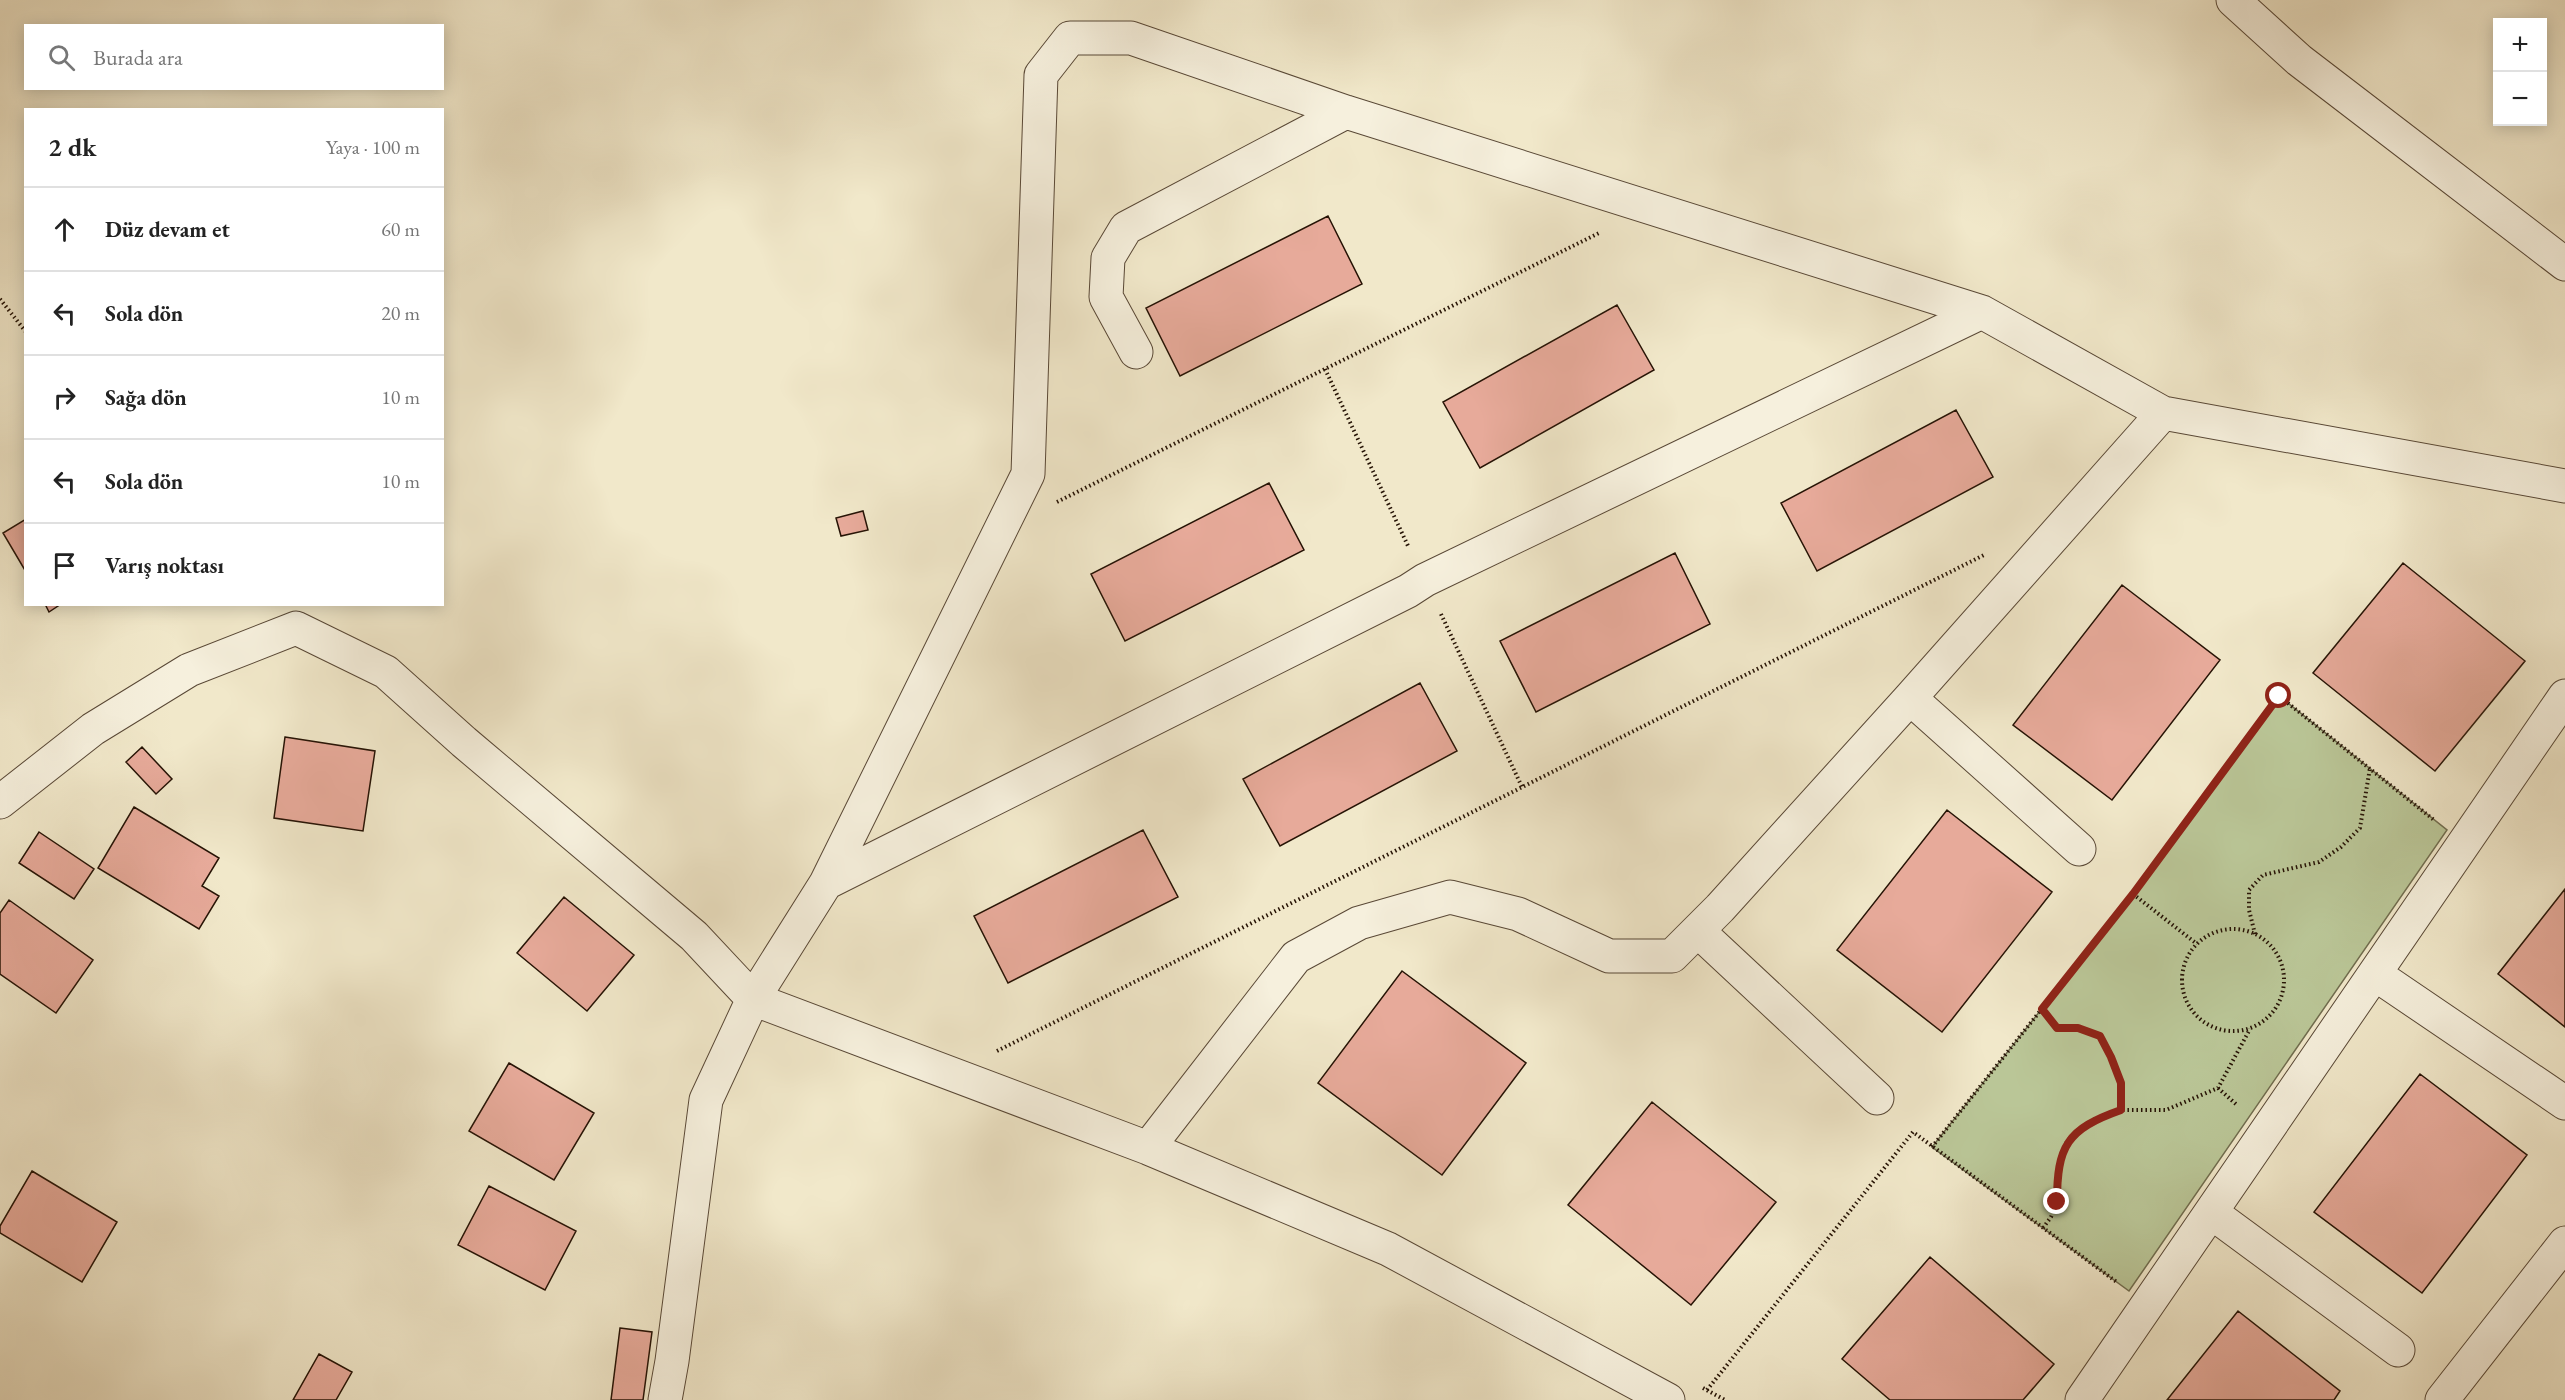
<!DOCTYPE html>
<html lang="tr">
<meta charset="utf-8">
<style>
body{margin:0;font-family:"EB Garamond",serif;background:#f6f6f6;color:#222}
.controls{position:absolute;right:18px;top:18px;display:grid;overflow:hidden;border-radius:0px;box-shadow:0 3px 15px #0003}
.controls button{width:54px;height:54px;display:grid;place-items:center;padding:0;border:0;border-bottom:2px solid #e0e0e0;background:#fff;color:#222;font:30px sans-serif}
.stop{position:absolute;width:18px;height:18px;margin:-14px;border:4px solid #8f2418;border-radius:50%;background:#fff}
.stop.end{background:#8f2418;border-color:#fff;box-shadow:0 2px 6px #0008}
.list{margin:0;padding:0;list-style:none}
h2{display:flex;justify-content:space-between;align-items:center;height:78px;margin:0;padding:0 24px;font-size:26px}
h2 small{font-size:20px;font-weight:400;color:#767676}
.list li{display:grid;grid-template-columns:39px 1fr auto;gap:18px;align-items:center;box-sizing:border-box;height:84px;padding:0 24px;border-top:2px solid #e0e0e0}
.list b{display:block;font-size:22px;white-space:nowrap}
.list em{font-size:20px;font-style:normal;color:#767676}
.icon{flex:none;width:33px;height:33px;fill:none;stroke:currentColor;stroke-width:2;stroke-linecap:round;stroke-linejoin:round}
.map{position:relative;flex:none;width:2565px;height:1400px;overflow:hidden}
.search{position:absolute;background:#fff;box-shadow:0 3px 15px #0003;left:24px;top:24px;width:420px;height:66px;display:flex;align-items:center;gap:15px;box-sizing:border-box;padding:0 21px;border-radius:0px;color:#767676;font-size:22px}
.panel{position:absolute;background:#fff;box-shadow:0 3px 15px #0003;left:24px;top:108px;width:420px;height:498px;border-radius:0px}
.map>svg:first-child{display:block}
.green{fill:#bac697;stroke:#706c4e;stroke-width:1.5}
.building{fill:#e7aa9a;stroke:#261305;stroke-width:1.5}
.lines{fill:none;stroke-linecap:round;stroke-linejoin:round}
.street-casing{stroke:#594836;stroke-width:35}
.path{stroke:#261305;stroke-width:4;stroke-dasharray:1.5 3;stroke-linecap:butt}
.street{stroke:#f6f0dd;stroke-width:33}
.route{stroke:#8f2418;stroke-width:8}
</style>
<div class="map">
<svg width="2565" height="1400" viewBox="0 0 2565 1400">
<rect width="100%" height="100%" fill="#f1e8ca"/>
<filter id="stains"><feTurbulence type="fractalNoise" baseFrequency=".00333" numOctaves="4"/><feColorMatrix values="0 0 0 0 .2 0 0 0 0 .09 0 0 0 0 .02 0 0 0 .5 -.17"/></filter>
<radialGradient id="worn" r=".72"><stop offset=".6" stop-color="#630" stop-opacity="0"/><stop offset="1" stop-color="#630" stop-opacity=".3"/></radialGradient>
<path class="green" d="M 2279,696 L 2447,830 L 2129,1291 L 1932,1147 L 2133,894 Z"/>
<path class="building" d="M 1328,216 L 1362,284 L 1180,376 L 1146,308 Z
M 1617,305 L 1654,370 L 1480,468 L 1443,402 Z
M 1956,410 L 1993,477 L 1817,571 L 1781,503 Z
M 1269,483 L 1304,550 L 1125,641 L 1091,574 Z
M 863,511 L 868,530 L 841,536 L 836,518 Z
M 26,519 L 26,572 L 3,533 Z
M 1675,553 L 1710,624 L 1536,712 L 1500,641 Z
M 2403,563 L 2525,661 L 2435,771 L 2313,673 Z
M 2122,585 L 2220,660 L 2112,800 L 2013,725 Z
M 45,604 L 61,604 L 49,612 Z
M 1420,683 L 1457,751 L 1280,846 L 1243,779 Z
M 285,737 L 375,751 L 363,831 L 274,818 Z
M 142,747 L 172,779 L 156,794 L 126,762 Z
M 134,807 L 219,858 L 202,886 L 219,896 L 199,929 L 98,868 Z
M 1947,810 L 2052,892 L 1942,1032 L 1837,950 Z
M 1143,830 L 1178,897 L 1008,983 L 974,916 Z
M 39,832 L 94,869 L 74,899 L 19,863 Z
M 2565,889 L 2565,1027 L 2498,974 Z
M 564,897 L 634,955 L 587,1011 L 517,953 Z
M 9,900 L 93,960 L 56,1013 L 0,974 L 0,913 Z
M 1402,971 L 1526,1063 L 1442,1175 L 1318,1083 Z
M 509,1063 L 594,1113 L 554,1180 L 469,1131 Z
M 2420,1074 L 2527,1155 L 2422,1293 L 2314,1212 Z
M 1652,1102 L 1776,1202 L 1691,1305 L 1568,1205 Z
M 32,1171 L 117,1222 L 82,1282 L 0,1233 L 0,1226 Z
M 489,1186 L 576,1231 L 545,1290 L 458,1245 Z
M 1930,1257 L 2054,1364 L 2023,1400 L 1890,1400 L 1842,1359 Z
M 2238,1311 L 2340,1391 L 2334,1400 L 2167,1400 Z
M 620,1328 L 652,1332 L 643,1400 L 611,1400 Z
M 319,1354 L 352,1372 L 336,1400 L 293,1400 Z"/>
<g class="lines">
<g class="street-casing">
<path id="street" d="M 2233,0 L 2299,60 L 2565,264
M 1136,352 L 1106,297 L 1108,258 L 1126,228 L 1346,112
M 1910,698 L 2079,849
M 0,802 L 93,729 L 189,670 L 296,628 L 386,672 L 464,742 L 694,936 L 753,999 L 706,1100 L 672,1361 L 665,1400
M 826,883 L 1408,591 L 1425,580 L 1982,312
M 1698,931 L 1877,1098
M 2375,974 L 2565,1103
M 1148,1148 L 1296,957 L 1359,923 L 1450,897 L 1518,914 L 1609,956 L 1672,956 L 1720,908 L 1910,698 L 2163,413
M 2212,1213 L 2398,1350
M 1668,1400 L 1388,1249 L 1148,1148 L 753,999 L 826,883 L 1028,474 L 1041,75 L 1070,38 L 1131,38 L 1346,112 L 1982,312 L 2163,413 L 2565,486
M 2082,1400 L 2565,696
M 2442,1400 L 2565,1243"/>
</g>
<path class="path" d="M 0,299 L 26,332
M 1325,369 L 1409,548
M 1057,502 L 1601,232
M 1441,614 L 1522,787
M 2133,894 L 2197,944
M2182 980a51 51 0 1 1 102 0a51 51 0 1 1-102 0Z
M 2255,934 L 2249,910 L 2249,890 L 2263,875 L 2319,862 L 2341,847 L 2360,828 L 2370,768
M 2042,1009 L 2057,1027 L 2078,1027 L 2099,1036 L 2111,1057 L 2121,1083 L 2121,1110
M 997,1051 L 1984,555
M 2218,1088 L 2238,1106
M 1932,1147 L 2133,894 L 2279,696 L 2434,820
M 2043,1228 L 2051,1217 L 2057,1202 L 2057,1171 L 2067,1141 L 2093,1120 L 2121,1110 L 2166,1110 L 2218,1088 L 2250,1029
M 1703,1388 L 1725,1400
M 1707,1390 L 1913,1132 L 2118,1283"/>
<use href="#street" class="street"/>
</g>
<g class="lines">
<path class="route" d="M 2057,1202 C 2057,1146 2067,1129 2121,1110 L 2121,1083 L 2111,1057 L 2100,1036 L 2078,1028 L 2057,1028 L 2042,1009 L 2133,894 L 2279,696"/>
</g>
<rect width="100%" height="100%" filter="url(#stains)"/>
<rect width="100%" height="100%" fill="url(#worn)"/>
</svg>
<div class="controls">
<button>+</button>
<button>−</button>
</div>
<div class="stop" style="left:2279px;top:696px"></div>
<div class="stop end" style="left:2057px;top:1202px"></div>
<div class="search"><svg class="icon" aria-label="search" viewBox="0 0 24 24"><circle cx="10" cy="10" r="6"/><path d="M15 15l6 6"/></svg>Burada ara</div>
<section class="panel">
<h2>2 dk<small>Yaya · 100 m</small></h2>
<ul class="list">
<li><svg class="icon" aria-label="ahead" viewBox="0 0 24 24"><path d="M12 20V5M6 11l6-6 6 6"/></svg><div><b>Düz devam et</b></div><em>60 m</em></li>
<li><svg class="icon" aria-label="left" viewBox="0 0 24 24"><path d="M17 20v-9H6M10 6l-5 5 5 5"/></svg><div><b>Sola dön</b></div><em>20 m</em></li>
<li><svg class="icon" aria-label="right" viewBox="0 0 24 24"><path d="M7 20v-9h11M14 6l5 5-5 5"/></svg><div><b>Sağa dön</b></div><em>10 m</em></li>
<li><svg class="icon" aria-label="left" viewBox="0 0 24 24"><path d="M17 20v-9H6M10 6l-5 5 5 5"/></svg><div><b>Sola dön</b></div><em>10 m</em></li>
<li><svg class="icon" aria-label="arrive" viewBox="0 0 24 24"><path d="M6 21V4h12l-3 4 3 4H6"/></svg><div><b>Varış noktası</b></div></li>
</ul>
</section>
</div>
